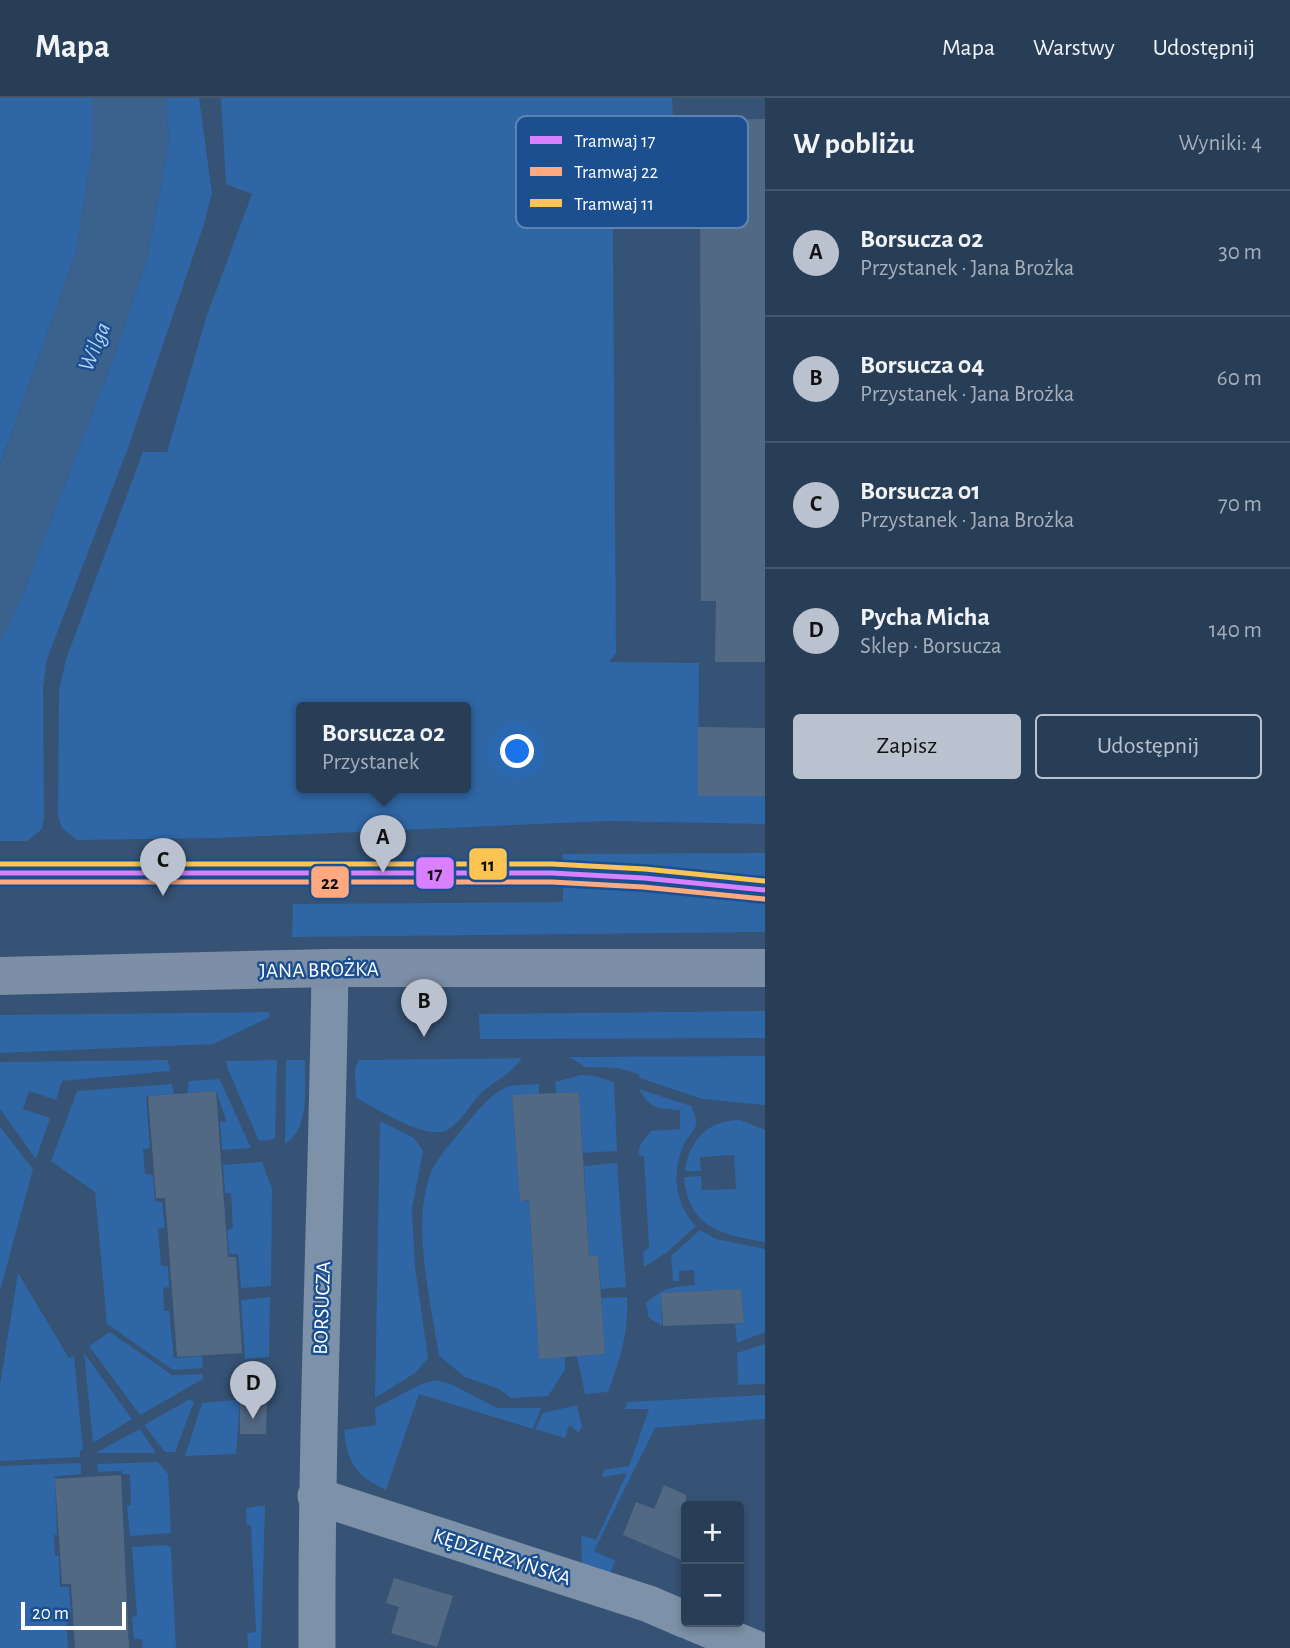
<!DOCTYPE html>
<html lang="pl">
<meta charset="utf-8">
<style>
body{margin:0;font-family:"Alegreya Sans",sans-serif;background:#30455d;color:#f1f3f6}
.controls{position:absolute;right:21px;bottom:21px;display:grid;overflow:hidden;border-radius:7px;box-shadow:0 4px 10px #0003}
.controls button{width:63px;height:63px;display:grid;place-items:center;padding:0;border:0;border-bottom:2px solid #44576d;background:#283e57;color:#f1f3f6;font:35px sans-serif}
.scale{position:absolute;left:21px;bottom:18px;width:105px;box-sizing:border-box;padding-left:7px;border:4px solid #fff;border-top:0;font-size:19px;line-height:24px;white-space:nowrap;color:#fff;-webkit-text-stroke:5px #1b4f8f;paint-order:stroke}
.you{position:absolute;left:518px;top:654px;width:24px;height:24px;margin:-18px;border:5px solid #fff;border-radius:50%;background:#1a73e8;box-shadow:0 0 0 10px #1a73e833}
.badge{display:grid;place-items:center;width:46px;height:46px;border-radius:50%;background:#b9c2ce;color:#111;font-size:23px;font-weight:700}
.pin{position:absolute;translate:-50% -58px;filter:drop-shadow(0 2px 4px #0008)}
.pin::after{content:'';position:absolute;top:37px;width:24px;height:21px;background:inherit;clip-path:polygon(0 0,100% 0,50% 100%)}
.popup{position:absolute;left:296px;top:604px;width:175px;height:91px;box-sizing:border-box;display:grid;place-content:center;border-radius:7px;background:#283e57;filter:drop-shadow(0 2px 5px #0005);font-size:23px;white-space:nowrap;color:#a5aeba}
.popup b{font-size:26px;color:#f1f3f6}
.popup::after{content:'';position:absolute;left:50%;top:100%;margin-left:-14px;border:14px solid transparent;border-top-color:#283e57}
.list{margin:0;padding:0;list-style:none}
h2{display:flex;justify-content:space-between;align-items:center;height:91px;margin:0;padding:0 28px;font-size:30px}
h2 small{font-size:23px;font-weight:400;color:#a5aeba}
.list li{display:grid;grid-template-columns:46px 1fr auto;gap:21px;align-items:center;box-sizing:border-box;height:126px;padding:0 28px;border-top:2px solid #44576d}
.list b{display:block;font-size:26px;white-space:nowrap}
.list p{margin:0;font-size:23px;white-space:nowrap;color:#a5aeba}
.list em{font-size:23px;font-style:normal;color:#a5aeba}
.actions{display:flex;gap:14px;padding:21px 28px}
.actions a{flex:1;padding:16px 0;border:2px solid #b9c2ce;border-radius:7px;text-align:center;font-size:24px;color:#b9c2ce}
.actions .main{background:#b9c2ce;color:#111}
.map{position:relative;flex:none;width:765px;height:1550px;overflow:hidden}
header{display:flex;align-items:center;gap:42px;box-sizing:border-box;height:98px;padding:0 35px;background:#283e57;border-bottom:2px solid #44576d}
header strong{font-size:33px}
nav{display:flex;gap:38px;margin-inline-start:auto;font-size:24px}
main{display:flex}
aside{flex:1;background:#283e57}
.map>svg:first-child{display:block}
.green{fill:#2f66a5;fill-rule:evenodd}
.water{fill:#3b618d}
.building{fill:#526984}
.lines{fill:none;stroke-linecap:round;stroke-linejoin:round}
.minor{stroke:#7d92a8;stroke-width:37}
.major{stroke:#7d8ea7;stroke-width:38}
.tram-1-casing{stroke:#1b4f8f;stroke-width:10}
.tram-2-casing{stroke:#1b4f8f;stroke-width:10}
.tram-3-casing{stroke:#1b4f8f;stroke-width:10}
.tram-1{stroke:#d880ff;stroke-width:5}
.tram-2{stroke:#ffa980;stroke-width:5}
.tram-3{stroke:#fcc553;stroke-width:5}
.labels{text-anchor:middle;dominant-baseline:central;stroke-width:5;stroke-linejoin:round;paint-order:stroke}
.street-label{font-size:21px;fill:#fff;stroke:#1b4f8f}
.water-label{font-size:23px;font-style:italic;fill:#b5d3f5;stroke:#1b4f8f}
.key{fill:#1b4f8f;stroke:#5f84b1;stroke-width:2}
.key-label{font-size:19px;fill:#fff}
.line-badge{stroke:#1b4f8f;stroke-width:2.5}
.pale-badge-label{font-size:19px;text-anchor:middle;font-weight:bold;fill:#111}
</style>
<header>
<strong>Mapa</strong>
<nav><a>Mapa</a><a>Warstwy</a><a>Udostępnij</a></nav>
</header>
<main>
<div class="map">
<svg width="765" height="1550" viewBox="0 0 765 1550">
<rect width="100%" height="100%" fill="#365274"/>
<path class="green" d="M 0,0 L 92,0 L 92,54 L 76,155 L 0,367 Z
M 166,0 L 199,0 L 212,95 L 204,126 L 128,350 L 47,561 L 43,590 L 44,719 L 42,731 L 27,743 L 0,743 L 0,545 L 21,501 L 116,254 L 146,165 L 169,45 Z
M 221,0 L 672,0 L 673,21 L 612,19 L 616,555 L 609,564 L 699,565 L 698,697 L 765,698 L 765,726 L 608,723 L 217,740 L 77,742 L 62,730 L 58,718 L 59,592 L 66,561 L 143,354 L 167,354 L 207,217 L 252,96 L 226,86 ZM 301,609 L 465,609 L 465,689 L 301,689 Z
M 765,755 L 765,834 L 292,839 L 293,806 L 563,804 L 563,756 Z
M 765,913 L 765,940 L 480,941 L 479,916 Z
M 269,914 L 270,919 L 213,946 L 0,955 L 0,917 Z
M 765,958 L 765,1007 L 702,1001 L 640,980 L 638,976 L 618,970 L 585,969 L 569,959 Z
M 522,960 C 511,976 495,983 481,995 C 470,1006 462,1023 449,1031 C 428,1045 376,1010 356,1000 L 355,971 L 359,962 Z
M 168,962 L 170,973 L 62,983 L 56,1002 L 29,993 L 23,1011 L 50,1020 L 36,1061 L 0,1011 L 0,964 Z
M 277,962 L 275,1041 L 259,1043 L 227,969 L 226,963 Z
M 286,962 L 305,962 C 304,988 311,1030 285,1046 Z
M 581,977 L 595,978 L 614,984 L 617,1053 L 583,1055 L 579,994 L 556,995 L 555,984 Z
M 220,981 L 220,982 L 251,1050 L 222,1052 L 220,1024 L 226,1024 L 226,1022 L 216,993 L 187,995 L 189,983 Z
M 172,986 L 174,996 L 146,998 L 150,1050 L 143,1051 L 145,1076 L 153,1077 L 155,1103 L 162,1104 L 165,1130 L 158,1131 L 161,1168 L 168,1168 L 169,1189 L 163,1190 L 164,1213 L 169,1213 L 174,1260 L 202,1258 L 203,1270 L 173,1272 L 107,1226 L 95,1094 L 51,1063 L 77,993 Z
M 539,986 L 539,996 L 512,998 L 520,1103 L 529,1103 L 539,1260 L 565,1259 L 565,1272 L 548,1298 L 511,1300 L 499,1291 L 465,1279 L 439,1258 C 431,1205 410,1122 432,1072 C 440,1056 453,1043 464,1029 C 476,1015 489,996 507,989 C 516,986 529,987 539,986 Z
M 639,991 L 691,1008 C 694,1014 698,1023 695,1030 C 693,1035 688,1039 685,1044 C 671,1072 674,1105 696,1128 L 666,1155 L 644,1169 L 643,1154 L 649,1149 L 644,1058 L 638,1057 L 640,1047 L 651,1033 L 680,1031 L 680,1012 C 660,1010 649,1012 639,991 Z
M 740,1022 L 765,1032 L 765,1144 C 721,1137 688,1129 684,1079 L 701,1078 L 702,1092 L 736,1091 L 734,1057 L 700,1059 L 701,1073 L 685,1073 C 689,1042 708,1022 740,1022 Z
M 380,1023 L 414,1040 L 423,1053 L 412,1111 L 415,1168 L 428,1260 L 415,1275 L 375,1300 Z
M 0,1029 L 33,1071 L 0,1193 Z
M 262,1064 L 272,1091 L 271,1188 L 241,1190 L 238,1156 L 229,1156 L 227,1132 L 233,1130 L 231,1095 L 225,1095 L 223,1067 Z
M 617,1065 L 626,1189 L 601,1191 L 598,1158 L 589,1158 L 584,1068 Z
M 700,1132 L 716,1141 L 765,1151 L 765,1234 L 737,1245 L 735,1226 L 744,1225 L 741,1191 L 661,1195 L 662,1228 L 649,1220 L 646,1205 C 664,1189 672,1189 695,1187 L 694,1172 L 679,1173 L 679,1183 L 673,1183 L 671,1158 Z
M 18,1175 L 69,1260 L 74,1258 L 83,1352 L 80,1352 L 80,1359 L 0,1363 L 0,1287 Z
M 270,1199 L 269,1259 L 245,1261 L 241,1202 Z
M 627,1199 C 629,1234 620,1262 608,1294 L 585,1296 L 577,1258 L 605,1256 L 601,1200 Z
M 110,1234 L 172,1277 L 203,1276 L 203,1281 L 140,1317 L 89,1248 Z
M 765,1246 L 765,1286 L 738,1287 L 737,1255 Z
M 84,1255 L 132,1321 L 93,1345 Z
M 436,1282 L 451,1286 L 497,1310 L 541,1310 L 533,1331 L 419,1296 L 386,1392 C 355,1377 348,1366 344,1332 L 376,1327 L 375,1310 C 393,1302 418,1285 436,1282 Z
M 765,1297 L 765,1321 L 655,1330 L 594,1453 L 616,1463 L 609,1476 L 582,1466 L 581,1437 L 596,1442 L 627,1375 L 602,1379 L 604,1372 L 629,1368 L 649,1311 L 625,1311 L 627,1304 Z
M 267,1299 L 267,1304 L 240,1305 L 236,1356 L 185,1358 L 202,1305 Z
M 190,1301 L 194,1304 L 175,1354 L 165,1354 L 144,1327 Z
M 577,1307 L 582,1328 L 579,1335 L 569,1327 L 565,1340 L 535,1331 L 543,1315 Z
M 140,1331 L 156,1355 L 95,1355 Z
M 158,1364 L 168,1376 L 171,1435 L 130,1438 L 127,1408 L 131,1407 L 130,1376 L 122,1376 L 122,1373 L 98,1374 L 97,1366 Z
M 81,1365 L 81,1376 L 55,1378 L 57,1437 L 54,1437 L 55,1458 L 59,1458 L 60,1489 L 69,1489 L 71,1514 L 66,1516 L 68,1550 L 0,1550 L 0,1368 Z
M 259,1408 L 265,1408 L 261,1550 L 248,1550 L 247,1535 L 256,1534 L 251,1427 L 247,1427 L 246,1410 Z
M 167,1447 L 171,1450 L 176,1550 L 143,1550 L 142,1541 L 134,1541 L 132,1519 L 137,1518 L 132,1449 Z"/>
<path class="water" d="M 92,0 L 166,0 L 169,45 L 146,165 L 116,254 L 21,501 L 0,545 L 0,368 L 76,155 L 92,54 Z"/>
<path class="building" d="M 765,21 L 765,564 L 715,564 L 716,503 L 701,503 L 700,22 Z
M 698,629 L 765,630 L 765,698 L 698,698 Z
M 216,993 L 228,1159 L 236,1159 L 242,1255 L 177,1259 L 165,1100 L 156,1100 L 148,998 Z
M 579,994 L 589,1158 L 598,1158 L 605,1256 L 539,1261 L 529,1102 L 520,1103 L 512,997 Z
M 741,1191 L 744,1225 L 663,1228 L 661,1195 Z
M 240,1304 L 267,1305 L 266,1336 L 240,1336 Z
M 121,1377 L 129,1550 L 75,1550 L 71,1486 L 62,1486 L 55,1381 Z
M 664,1387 L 686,1397 L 686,1464 L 623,1437 L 636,1404 L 654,1411 Z
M 394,1480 L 453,1498 L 437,1549 L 391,1535 L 399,1509 L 386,1505 Z"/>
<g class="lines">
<path class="minor" d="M 316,1398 L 649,1506 L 686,1522
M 691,1524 L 754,1550
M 317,1550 C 316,1323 327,1097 330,870"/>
<path class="major" d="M 0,878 L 330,870 L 765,870"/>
<g class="tram-1-casing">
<path id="tram-1" d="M 0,775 L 552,775 L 644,780 L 765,792"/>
</g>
<g class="tram-2-casing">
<path id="tram-2" d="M 0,784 L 552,784 L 643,789 L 764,801"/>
</g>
<g class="tram-3-casing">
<path id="tram-3" d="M 0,766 L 552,766 L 645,771 L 765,783"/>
</g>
<use href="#tram-1" class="tram-1"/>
<use href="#tram-2" class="tram-2"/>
<use href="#tram-3" class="tram-3"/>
</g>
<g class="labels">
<g class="street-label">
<text transform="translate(319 872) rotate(-1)">JANA BROŻKA</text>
<text transform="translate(322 1210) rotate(-88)">BORSUCZA</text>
<text transform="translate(502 1459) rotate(18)">KĘDZIERZYŃSKA</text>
</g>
<g class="water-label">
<text transform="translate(95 249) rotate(-68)">Wilga</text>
</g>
</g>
<rect x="516" y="18" width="232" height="112" rx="10" class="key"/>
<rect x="530" y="38" width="32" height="8" fill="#d880ff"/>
<rect x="530" y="69" width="32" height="9" fill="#ffa980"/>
<rect x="530" y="101" width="32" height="8" fill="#fcc553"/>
<g class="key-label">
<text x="574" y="49">Tramwaj 17</text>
<text x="574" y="80">Tramwaj 22</text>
<text x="574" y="112">Tramwaj 11</text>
</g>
<g class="line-badge">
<rect x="468" y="749" width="40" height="34" rx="7" fill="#fcc553"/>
<rect x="415" y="758" width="40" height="34" rx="7" fill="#d880ff"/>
<rect x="310" y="767" width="40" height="34" rx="7" fill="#ffa980"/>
</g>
<g class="pale-badge-label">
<text x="488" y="773">11</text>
<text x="435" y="782">17</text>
<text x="330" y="791">22</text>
</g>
</svg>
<div class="controls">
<button>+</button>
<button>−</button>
</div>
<div class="scale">20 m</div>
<div class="you"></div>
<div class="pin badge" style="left:383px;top:775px">A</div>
<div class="popup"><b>Borsucza 02</b>Przystanek</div>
<div class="pin badge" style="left:424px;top:939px">B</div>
<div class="pin badge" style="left:163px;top:798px">C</div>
<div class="pin badge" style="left:253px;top:1321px">D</div>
</div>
<aside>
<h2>W pobliżu<small>Wyniki: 4</small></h2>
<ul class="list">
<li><span class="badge">A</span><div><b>Borsucza 02</b><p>Przystanek · Jana Brożka</p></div><em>30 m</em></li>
<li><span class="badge">B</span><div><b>Borsucza 04</b><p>Przystanek · Jana Brożka</p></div><em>60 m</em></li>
<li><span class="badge">C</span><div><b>Borsucza 01</b><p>Przystanek · Jana Brożka</p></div><em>70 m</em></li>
<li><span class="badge">D</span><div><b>Pycha Micha</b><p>Sklep · Borsucza</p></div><em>140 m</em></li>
</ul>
<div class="actions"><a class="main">Zapisz</a><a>Udostępnij</a></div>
</aside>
</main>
